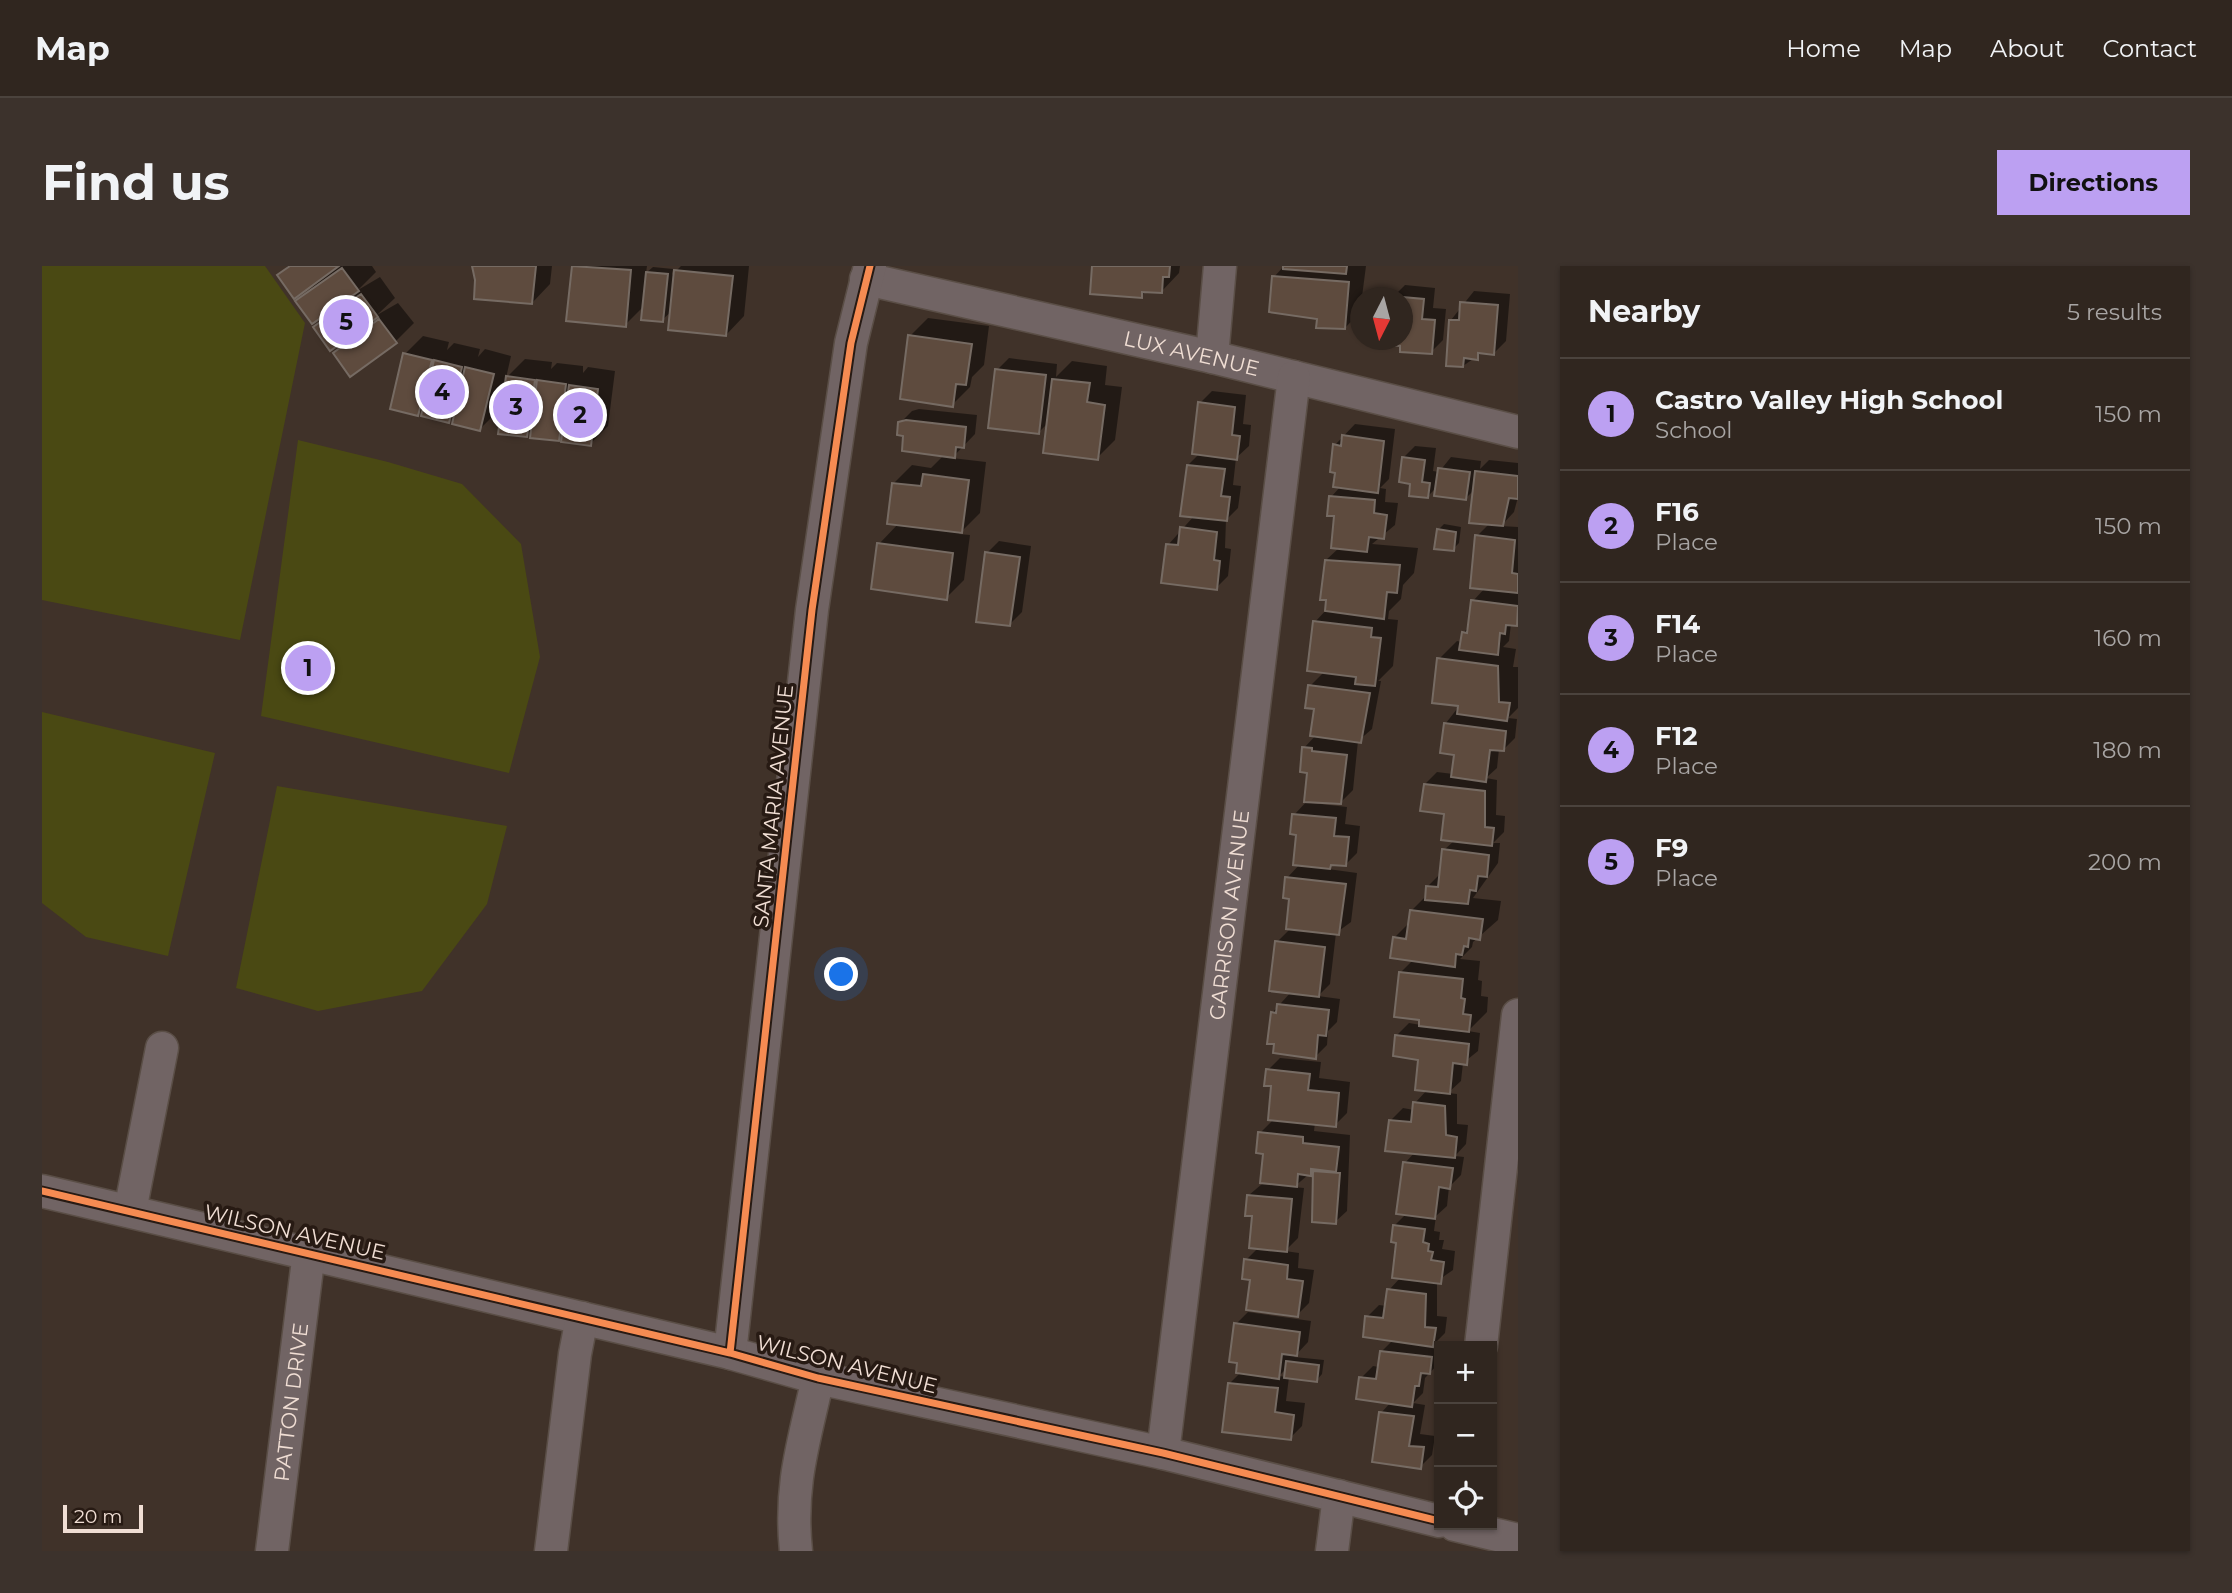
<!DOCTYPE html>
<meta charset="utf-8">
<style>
body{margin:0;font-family:Montserrat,sans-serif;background:#3c322c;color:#f1f3f6}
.controls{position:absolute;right:21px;bottom:21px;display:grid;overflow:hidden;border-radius:0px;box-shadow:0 2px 5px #0004}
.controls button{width:63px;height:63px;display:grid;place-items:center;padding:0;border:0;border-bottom:2px solid #4b433d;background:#30261f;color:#f1f3f6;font:35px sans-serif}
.compass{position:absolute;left:1308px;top:21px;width:63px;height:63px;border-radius:50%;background:#30261f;box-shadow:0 2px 5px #0004;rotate:186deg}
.scale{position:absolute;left:21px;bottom:18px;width:80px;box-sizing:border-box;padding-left:7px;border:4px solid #f0ded4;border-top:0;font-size:19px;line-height:24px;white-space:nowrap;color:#f0ded4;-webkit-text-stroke:5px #271a13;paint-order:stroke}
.you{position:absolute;left:800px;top:709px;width:24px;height:24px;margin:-18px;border:5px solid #fff;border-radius:50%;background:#1a73e8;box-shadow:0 0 0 10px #1a73e833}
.badge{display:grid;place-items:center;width:46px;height:46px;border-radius:50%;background:#bca0f2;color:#111;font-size:23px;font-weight:700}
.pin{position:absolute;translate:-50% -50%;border:4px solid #fff;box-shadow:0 2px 7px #0006}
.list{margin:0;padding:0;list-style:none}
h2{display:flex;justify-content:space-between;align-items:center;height:91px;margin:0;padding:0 28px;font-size:30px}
h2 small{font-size:23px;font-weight:400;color:#a8a5a4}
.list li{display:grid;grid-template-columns:46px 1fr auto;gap:21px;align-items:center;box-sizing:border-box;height:112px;padding:0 28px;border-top:2px solid #4b433d}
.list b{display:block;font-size:26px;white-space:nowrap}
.list p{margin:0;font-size:23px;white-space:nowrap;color:#a8a5a4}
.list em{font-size:23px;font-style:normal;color:#a8a5a4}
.icon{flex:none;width:38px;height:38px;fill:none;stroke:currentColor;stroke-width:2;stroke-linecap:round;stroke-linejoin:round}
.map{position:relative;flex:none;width:1476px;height:1285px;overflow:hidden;border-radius:0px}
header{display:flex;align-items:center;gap:42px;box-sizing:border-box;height:98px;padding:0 35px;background:#30261f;border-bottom:2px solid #4b433d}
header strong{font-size:33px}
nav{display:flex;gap:38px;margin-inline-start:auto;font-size:24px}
.intro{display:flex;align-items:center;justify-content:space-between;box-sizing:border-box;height:168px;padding:0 42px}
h1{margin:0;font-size:49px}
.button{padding:18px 32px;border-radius:0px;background:#bca0f2;color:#111;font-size:24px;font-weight:700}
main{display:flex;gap:42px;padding:0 42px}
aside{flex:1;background:#30261f;border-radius:0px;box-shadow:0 2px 5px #0004}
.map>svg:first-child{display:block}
.green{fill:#4a4913}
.shadow{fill:#0007;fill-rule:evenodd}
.building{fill:#5e4b3e;stroke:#766b63;stroke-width:2}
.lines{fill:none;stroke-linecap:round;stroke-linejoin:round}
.minor-casing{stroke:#5a4e46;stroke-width:35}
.minor{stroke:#716464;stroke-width:32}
.cycleway-casing{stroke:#271a13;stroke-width:11}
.cycleway{stroke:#f68b52;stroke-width:7}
.labels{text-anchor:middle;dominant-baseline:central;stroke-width:7;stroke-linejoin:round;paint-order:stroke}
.street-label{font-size:21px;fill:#f0ded4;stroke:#271a13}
</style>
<header>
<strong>Map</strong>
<nav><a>Home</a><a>Map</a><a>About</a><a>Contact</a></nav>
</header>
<div class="intro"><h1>Find us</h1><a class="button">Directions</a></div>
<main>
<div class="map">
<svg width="1476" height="1285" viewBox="0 0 1476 1285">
<rect width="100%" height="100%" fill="#403229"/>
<path class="green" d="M 0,0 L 223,0 L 263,57 L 198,374 L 0,334 Z
M 256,174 L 346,196 L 420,218 L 479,278 L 498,391 L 467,507 L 219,450 Z
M 0,446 L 173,487 L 126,690 L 44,671 L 0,637 Z
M 235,520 L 465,560 L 445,638 L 380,725 L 276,745 L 194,722 Z"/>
<path class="shadow" d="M 246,0 L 330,0 L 334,6 L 316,24 L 338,11 L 353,32 L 335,49 L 356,37 L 372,57 L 354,75 L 293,87 L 312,68 L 273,61 L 289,46 L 256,35 L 273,18 L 237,9 Z
M 431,0 L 510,0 L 508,18 L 490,37 L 435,14 Z
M 532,0 L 605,0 L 604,7 L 611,1 L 631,3 L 630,9 L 639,0 L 707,0 L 702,50 L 684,69 L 630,45 L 620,54 L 602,40 L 583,59 L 526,53 Z
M 1052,0 L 1138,0 L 1137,7 L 1119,26 L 1105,25 L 1099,30 Z
M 1242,0 L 1324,0 L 1318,46 L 1303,62 L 1277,52 L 1245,49 L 1232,11 Z
M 1363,19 L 1393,22 L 1391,42 L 1404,43 L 1401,74 L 1389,86 L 1360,78 L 1330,75 L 1360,74 L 1360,32 L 1344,32 L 1351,31 Z
M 1432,25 L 1468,28 L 1464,75 L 1452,87 L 1441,86 L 1421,100 L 1409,54 Z
M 886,52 L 947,60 L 942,99 L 930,111 L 928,121 L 910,139 L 868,70 Z
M 381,70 L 407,76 L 405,84 L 412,77 L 438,83 L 436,91 L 443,83 L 469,90 L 464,112 L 483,93 L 510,96 L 509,103 L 515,97 L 541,100 L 541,107 L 546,101 L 573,105 L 566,160 L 548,178 L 522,168 L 516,173 L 491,163 L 484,169 L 461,121 L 456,145 L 438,163 L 414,148 L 406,156 L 383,140 L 376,148 L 363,88 Z
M 967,92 L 1015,98 L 1014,111 L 1030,95 L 1065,100 L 1063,119 L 1080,121 L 1073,174 L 1055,192 L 1006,157 L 997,166 L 955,104 Z
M 1170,125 L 1204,129 L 1201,158 L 1209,159 L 1207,180 L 1194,192 L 1191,219 L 1199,220 L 1196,242 L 1184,254 L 1183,282 L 1189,283 L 1186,310 L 1174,322 L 1126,279 L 1152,250 L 1146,199 L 1158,187 L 1158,137 Z
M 877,143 L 935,149 L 933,168 L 910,192 L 944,196 L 938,247 L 917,268 L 928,269 L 922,314 L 904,332 L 837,278 L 857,257 L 852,217 L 870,199 L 889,202 L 902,189 L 863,169 L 858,157 L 870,145 Z
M 1313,158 L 1353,163 L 1347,213 L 1338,222 L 1344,223 L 1343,236 L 1356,237 L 1353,259 L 1330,278 L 1376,282 L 1372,307 L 1361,319 L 1359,333 L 1347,345 L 1346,353 L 1356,354 L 1351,400 L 1336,415 L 1339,415 L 1330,463 L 1316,475 L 1311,524 L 1299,536 L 1270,534 L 1270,537 L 1305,541 L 1303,558 L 1318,560 L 1315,587 L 1303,599 L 1292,597 L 1286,603 L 1315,607 L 1309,656 L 1294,667 L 1288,718 L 1276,730 L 1298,733 L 1295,756 L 1286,765 L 1285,779 L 1273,791 L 1230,747 L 1249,726 L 1235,676 L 1249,662 L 1249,631 L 1245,612 L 1258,598 L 1252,549 L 1266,534 L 1267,505 L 1262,482 L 1274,469 L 1274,442 L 1268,420 L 1282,406 L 1273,356 L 1285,343 L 1284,294 L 1298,281 L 1289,231 L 1299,220 L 1293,179 Z
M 1373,180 L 1394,182 L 1391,205 L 1397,206 L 1409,191 L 1439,195 L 1438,203 L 1447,194 L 1476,197 L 1476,231 L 1472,246 L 1459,260 L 1476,261 L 1476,357 L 1469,358 L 1467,375 L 1461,381 L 1474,383 L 1471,401 L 1476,401 L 1476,442 L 1466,452 L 1475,453 L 1473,472 L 1461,484 L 1457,483 L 1455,502 L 1444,512 L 1455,514 L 1454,549 L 1463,550 L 1462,566 L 1451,577 L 1458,577 L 1456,597 L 1431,632 L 1459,635 L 1456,654 L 1431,676 L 1430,681 L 1418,693 L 1438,695 L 1436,714 L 1440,715 L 1439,730 L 1446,731 L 1445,746 L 1426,765 L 1438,767 L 1436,785 L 1421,797 L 1419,815 L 1406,827 L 1415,828 L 1415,858 L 1426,859 L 1424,878 L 1413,890 L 1422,891 L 1419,909 L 1407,921 L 1405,940 L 1394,950 L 1392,965 L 1398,966 L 1397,974 L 1402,974 L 1400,983 L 1413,985 L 1411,1004 L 1395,1015 L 1395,1050 L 1405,1051 L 1403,1067 L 1391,1079 L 1401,1080 L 1397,1080 L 1397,1097 L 1383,1112 L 1381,1127 L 1371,1137 L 1383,1139 L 1378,1168 L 1393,1170 L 1390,1189 L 1378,1201 L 1339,1147 L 1349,1136 L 1319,1112 L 1331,1100 L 1337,1101 L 1339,1086 L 1351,1074 L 1325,1051 L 1337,1039 L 1345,1040 L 1347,1024 L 1359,1011 L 1352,960 L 1364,948 L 1363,897 L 1373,886 L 1349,854 L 1361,842 L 1372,844 L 1373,837 L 1385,824 L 1378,792 L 1355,769 L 1367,757 L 1379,759 L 1379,752 L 1359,706 L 1371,694 L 1352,672 L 1368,656 L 1370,644 L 1385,629 L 1386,620 L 1398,608 L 1402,584 L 1413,574 L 1404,546 L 1383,518 L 1395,506 L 1411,508 L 1414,487 L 1404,457 L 1418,439 L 1397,393 L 1415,375 L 1420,376 L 1421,367 L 1428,360 L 1431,335 L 1443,322 L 1435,270 L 1448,257 L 1433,223 L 1424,232 L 1395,221 L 1386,230 L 1370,216 L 1361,192 Z
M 1402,258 L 1419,261 L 1417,277 L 1411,283 L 1396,264 Z
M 957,275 L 989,280 L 980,346 L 968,358 L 945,287 Z
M 1238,792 L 1279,796 L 1277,812 L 1308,816 L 1305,847 L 1293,859 L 1273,857 L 1272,865 L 1308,869 L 1305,945 L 1293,956 L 1272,955 L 1273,903 L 1252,921 L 1262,922 L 1256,972 L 1243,985 L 1257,987 L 1256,1002 L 1272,1004 L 1267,1037 L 1255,1049 L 1210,1013 L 1204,994 L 1217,981 L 1207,929 L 1220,918 L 1223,886 L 1218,867 L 1232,853 L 1231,819 L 1226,804 Z
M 1206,1046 L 1269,1055 L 1266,1076 L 1252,1091 L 1282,1094 L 1280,1108 L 1275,1114 L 1247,1111 L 1244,1135 L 1263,1137 L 1260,1160 L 1248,1172 L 1187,1118 L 1199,1106 L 1194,1058 ZM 1245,1102 L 1244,1111 L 1237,1110 Z"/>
<path class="building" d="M 248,0 L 297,0 L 252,33 L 235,9 Z
M 430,0 L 494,0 L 490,38 L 432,33 L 433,14 Z
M 530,0 L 589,4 L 584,61 L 524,55 Z
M 1050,0 L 1128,0 L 1127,11 L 1121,11 L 1120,27 L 1100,26 L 1100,32 L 1048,28 Z
M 1241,0 L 1305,0 L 1304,8 L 1241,3 Z
M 300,2 L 317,25 L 270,58 L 253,35 Z
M 632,4 L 691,10 L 684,70 L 626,64 Z
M 604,6 L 626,8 L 621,56 L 599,54 Z
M 1230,10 L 1307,16 L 1303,63 L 1274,62 L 1275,53 L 1227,46 Z
M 319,28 L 336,51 L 288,85 L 271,61 Z
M 1349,30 L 1382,33 L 1380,53 L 1393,54 L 1390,88 L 1358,86 L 1358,80 L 1328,77 L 1328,74 L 1360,74 L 1360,32 Z
M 1418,36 L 1456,39 L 1452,89 L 1436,87 L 1436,94 L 1422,92 L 1421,101 L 1404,100 L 1407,54 L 1417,54 Z
M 337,53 L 355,77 L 308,111 L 291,87 Z
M 866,69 L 930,78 L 924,119 L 914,118 L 911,141 L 858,133 Z
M 361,87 L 390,94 L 376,150 L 348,143 Z
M 392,94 L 420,101 L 407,157 L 379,150 Z
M 423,101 L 452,108 L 438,165 L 410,158 Z
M 953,103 L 1004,109 L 997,168 L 946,162 Z
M 464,110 L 493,114 L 485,171 L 456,168 Z
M 1010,113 L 1048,117 L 1045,136 L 1063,139 L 1056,194 L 1001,187 Z
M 495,114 L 524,118 L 517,175 L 488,172 Z
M 527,119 L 556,123 L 549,180 L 519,176 Z
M 1156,136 L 1193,141 L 1190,169 L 1198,170 L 1195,194 L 1150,188 Z
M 864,154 L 924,161 L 922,182 L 914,181 L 913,192 L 860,185 L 861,170 L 855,169 L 856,156 Z
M 1300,169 L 1342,175 L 1336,227 L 1291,221 L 1293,207 L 1288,206 L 1291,178 L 1299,180 Z
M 1360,191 L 1383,194 L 1380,216 L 1388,217 L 1386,232 L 1367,230 L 1368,218 L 1357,216 Z
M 1145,199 L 1183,203 L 1179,230 L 1188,231 L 1185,255 L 1138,250 Z
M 1396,202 L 1428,206 L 1424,234 L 1392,230 Z
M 1433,205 L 1476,210 L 1476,233 L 1467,232 L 1461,260 L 1427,257 Z
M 881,208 L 927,214 L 920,267 L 845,258 L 850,217 L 879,220 Z
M 1287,230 L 1333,234 L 1332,247 L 1345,249 L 1342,273 L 1327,271 L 1325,286 L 1289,282 L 1292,250 L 1285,250 Z
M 1138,261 L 1175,266 L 1172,294 L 1178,295 L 1175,324 L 1119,317 L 1124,278 L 1136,279 Z
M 1395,263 L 1414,266 L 1412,285 L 1392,283 Z
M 1433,269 L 1473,274 L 1470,307 L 1476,308 L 1476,327 L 1428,322 Z
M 835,277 L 911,287 L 905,334 L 829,323 Z
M 943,286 L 978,291 L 968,360 L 934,356 Z
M 1283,294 L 1358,299 L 1355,327 L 1345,326 L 1342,353 L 1283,345 L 1284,334 L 1278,334 Z
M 1429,334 L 1476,340 L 1475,360 L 1464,359 L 1463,368 L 1458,367 L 1456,389 L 1417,384 L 1420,366 L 1425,367 Z
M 1271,355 L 1330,362 L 1329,371 L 1339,372 L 1333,420 L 1313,418 L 1314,411 L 1265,405 Z
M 1395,392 L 1456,400 L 1457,436 L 1468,437 L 1465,455 L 1415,448 L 1416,440 L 1390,437 Z
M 1266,419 L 1328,427 L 1319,477 L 1268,470 L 1272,443 L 1263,442 Z
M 1402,457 L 1464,465 L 1462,485 L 1448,484 L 1444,516 L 1409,511 L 1412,489 L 1398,487 Z
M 1260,481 L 1270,482 L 1270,485 L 1305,489 L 1299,538 L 1262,536 L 1265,507 L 1258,506 Z
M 1382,518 L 1443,525 L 1443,561 L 1452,562 L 1450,580 L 1399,574 L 1402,548 L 1378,545 Z
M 1250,548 L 1294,552 L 1292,570 L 1307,571 L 1304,600 L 1289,599 L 1288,603 L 1251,599 L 1254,569 L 1248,568 Z
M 1400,583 L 1447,589 L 1445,611 L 1436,610 L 1434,625 L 1428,624 L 1426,638 L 1383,634 L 1384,620 L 1396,621 Z
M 1243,611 L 1304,618 L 1297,669 L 1244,663 L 1247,633 L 1241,632 Z
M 1368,644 L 1441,653 L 1438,674 L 1427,672 L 1426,681 L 1422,680 L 1420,689 L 1414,688 L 1413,701 L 1348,692 L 1351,671 L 1364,673 Z
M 1233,675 L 1283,681 L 1277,731 L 1227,725 Z
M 1357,706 L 1421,713 L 1419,732 L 1423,733 L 1421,748 L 1429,749 L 1427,766 L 1377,760 L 1377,754 L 1352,751 Z
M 1235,738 L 1287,744 L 1284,770 L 1276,769 L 1274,793 L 1231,787 L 1232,778 L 1225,778 L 1229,746 L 1234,747 Z
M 1353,769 L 1427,778 L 1425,799 L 1411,797 L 1408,828 L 1373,824 L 1376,794 L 1351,790 Z
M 1224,803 L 1268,808 L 1266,824 L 1297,827 L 1294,861 L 1226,854 L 1229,820 L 1222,820 Z
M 1371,836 L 1403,840 L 1404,869 L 1415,871 L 1413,892 L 1343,885 L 1347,854 L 1369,856 Z
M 1216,866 L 1261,871 L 1261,877 L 1297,881 L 1294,906 L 1269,903 L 1269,910 L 1256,908 L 1255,921 L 1218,917 L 1221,888 L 1214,887 Z
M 1361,896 L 1411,902 L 1408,923 L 1397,921 L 1393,953 L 1354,948 Z
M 1271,905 L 1298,907 L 1294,958 L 1270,956 Z
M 1205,929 L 1250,933 L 1245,986 L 1207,982 L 1210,950 L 1203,950 Z
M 1351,959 L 1383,963 L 1381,976 L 1387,978 L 1386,985 L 1391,986 L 1389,994 L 1402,996 L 1399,1018 L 1350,1012 L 1354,977 L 1349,976 Z
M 1202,993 L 1246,999 L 1245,1013 L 1261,1015 L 1256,1051 L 1204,1044 L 1208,1014 L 1200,1013 Z
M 1345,1023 L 1384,1028 L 1383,1061 L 1394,1062 L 1391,1081 L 1321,1071 L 1323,1050 L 1341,1052 Z
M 1192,1057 L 1258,1066 L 1255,1090 L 1240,1088 L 1237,1113 L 1194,1107 L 1195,1097 L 1187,1096 Z
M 1338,1085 L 1390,1091 L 1388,1108 L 1379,1107 L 1377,1120 L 1373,1120 L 1370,1141 L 1314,1133 L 1317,1111 L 1334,1113 Z
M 1244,1095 L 1277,1099 L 1275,1116 L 1242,1112 Z
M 1186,1117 L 1236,1122 L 1233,1146 L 1252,1149 L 1249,1174 L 1180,1166 Z
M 1337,1146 L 1372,1150 L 1367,1180 L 1382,1181 L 1379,1203 L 1330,1196 Z"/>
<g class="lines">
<g class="minor-casing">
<g id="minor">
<path id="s1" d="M 824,13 L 1170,91 L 1476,166"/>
<path d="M 1170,91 L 1178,0"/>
<path d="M 0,925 L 688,1087 L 776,1112 L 1121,1187 L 1397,1255"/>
<path d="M 88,945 L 120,782"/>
<path d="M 1439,1080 L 1476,749"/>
<path d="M 688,1087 L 770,344 L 809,77 L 828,0"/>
<path id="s2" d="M 1121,1187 L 1252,111"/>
<path d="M 1413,1259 L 1476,1274"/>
<path id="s3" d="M 230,1285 L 267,986"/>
<path d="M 509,1285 L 533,1088 L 540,1052"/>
<path d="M 754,1285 C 747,1219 762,1176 776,1112"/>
<path d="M 1290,1285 L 1297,1230"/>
</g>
</g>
<use href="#minor" class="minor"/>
<g class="cycleway-casing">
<path id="cycleway" d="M 0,925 L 688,1087 L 776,1112 L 1121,1187 L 1397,1255
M 688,1087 L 770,344 L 809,77 L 828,0"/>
</g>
<use href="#cycleway" class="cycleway"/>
</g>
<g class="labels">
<g class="street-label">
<text stroke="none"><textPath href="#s1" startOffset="334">LUX AVENUE</textPath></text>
<text transform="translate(731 540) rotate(-84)">SANTA MARIA AVENUE</text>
<text stroke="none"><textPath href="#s2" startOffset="542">GARRISON AVENUE</textPath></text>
<text transform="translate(253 966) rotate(13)">WILSON AVENUE</text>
<text transform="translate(805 1098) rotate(14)">WILSON AVENUE</text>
<text stroke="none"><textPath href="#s3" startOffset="150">PATTON DRIVE</textPath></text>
</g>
</g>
</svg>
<div class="controls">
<button>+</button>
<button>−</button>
<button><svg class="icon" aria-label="locate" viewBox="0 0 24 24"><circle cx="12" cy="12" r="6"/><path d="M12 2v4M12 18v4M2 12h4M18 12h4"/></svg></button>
</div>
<svg class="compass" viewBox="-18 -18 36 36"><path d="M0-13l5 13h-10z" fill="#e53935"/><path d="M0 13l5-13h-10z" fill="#a8a5a4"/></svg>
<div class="scale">20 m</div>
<div class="you"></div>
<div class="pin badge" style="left:266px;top:402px">1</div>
<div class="pin badge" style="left:538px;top:149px">2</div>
<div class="pin badge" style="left:474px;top:141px">3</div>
<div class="pin badge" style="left:400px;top:126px">4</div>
<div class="pin badge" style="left:304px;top:56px">5</div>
</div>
<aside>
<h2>Nearby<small>5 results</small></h2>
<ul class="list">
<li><span class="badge">1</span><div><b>Castro Valley High School</b><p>School</p></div><em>150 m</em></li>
<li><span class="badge">2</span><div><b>F16</b><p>Place</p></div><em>150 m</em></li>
<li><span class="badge">3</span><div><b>F14</b><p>Place</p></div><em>160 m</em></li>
<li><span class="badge">4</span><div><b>F12</b><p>Place</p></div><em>180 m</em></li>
<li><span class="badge">5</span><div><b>F9</b><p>Place</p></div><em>200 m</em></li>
</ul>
</aside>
</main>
